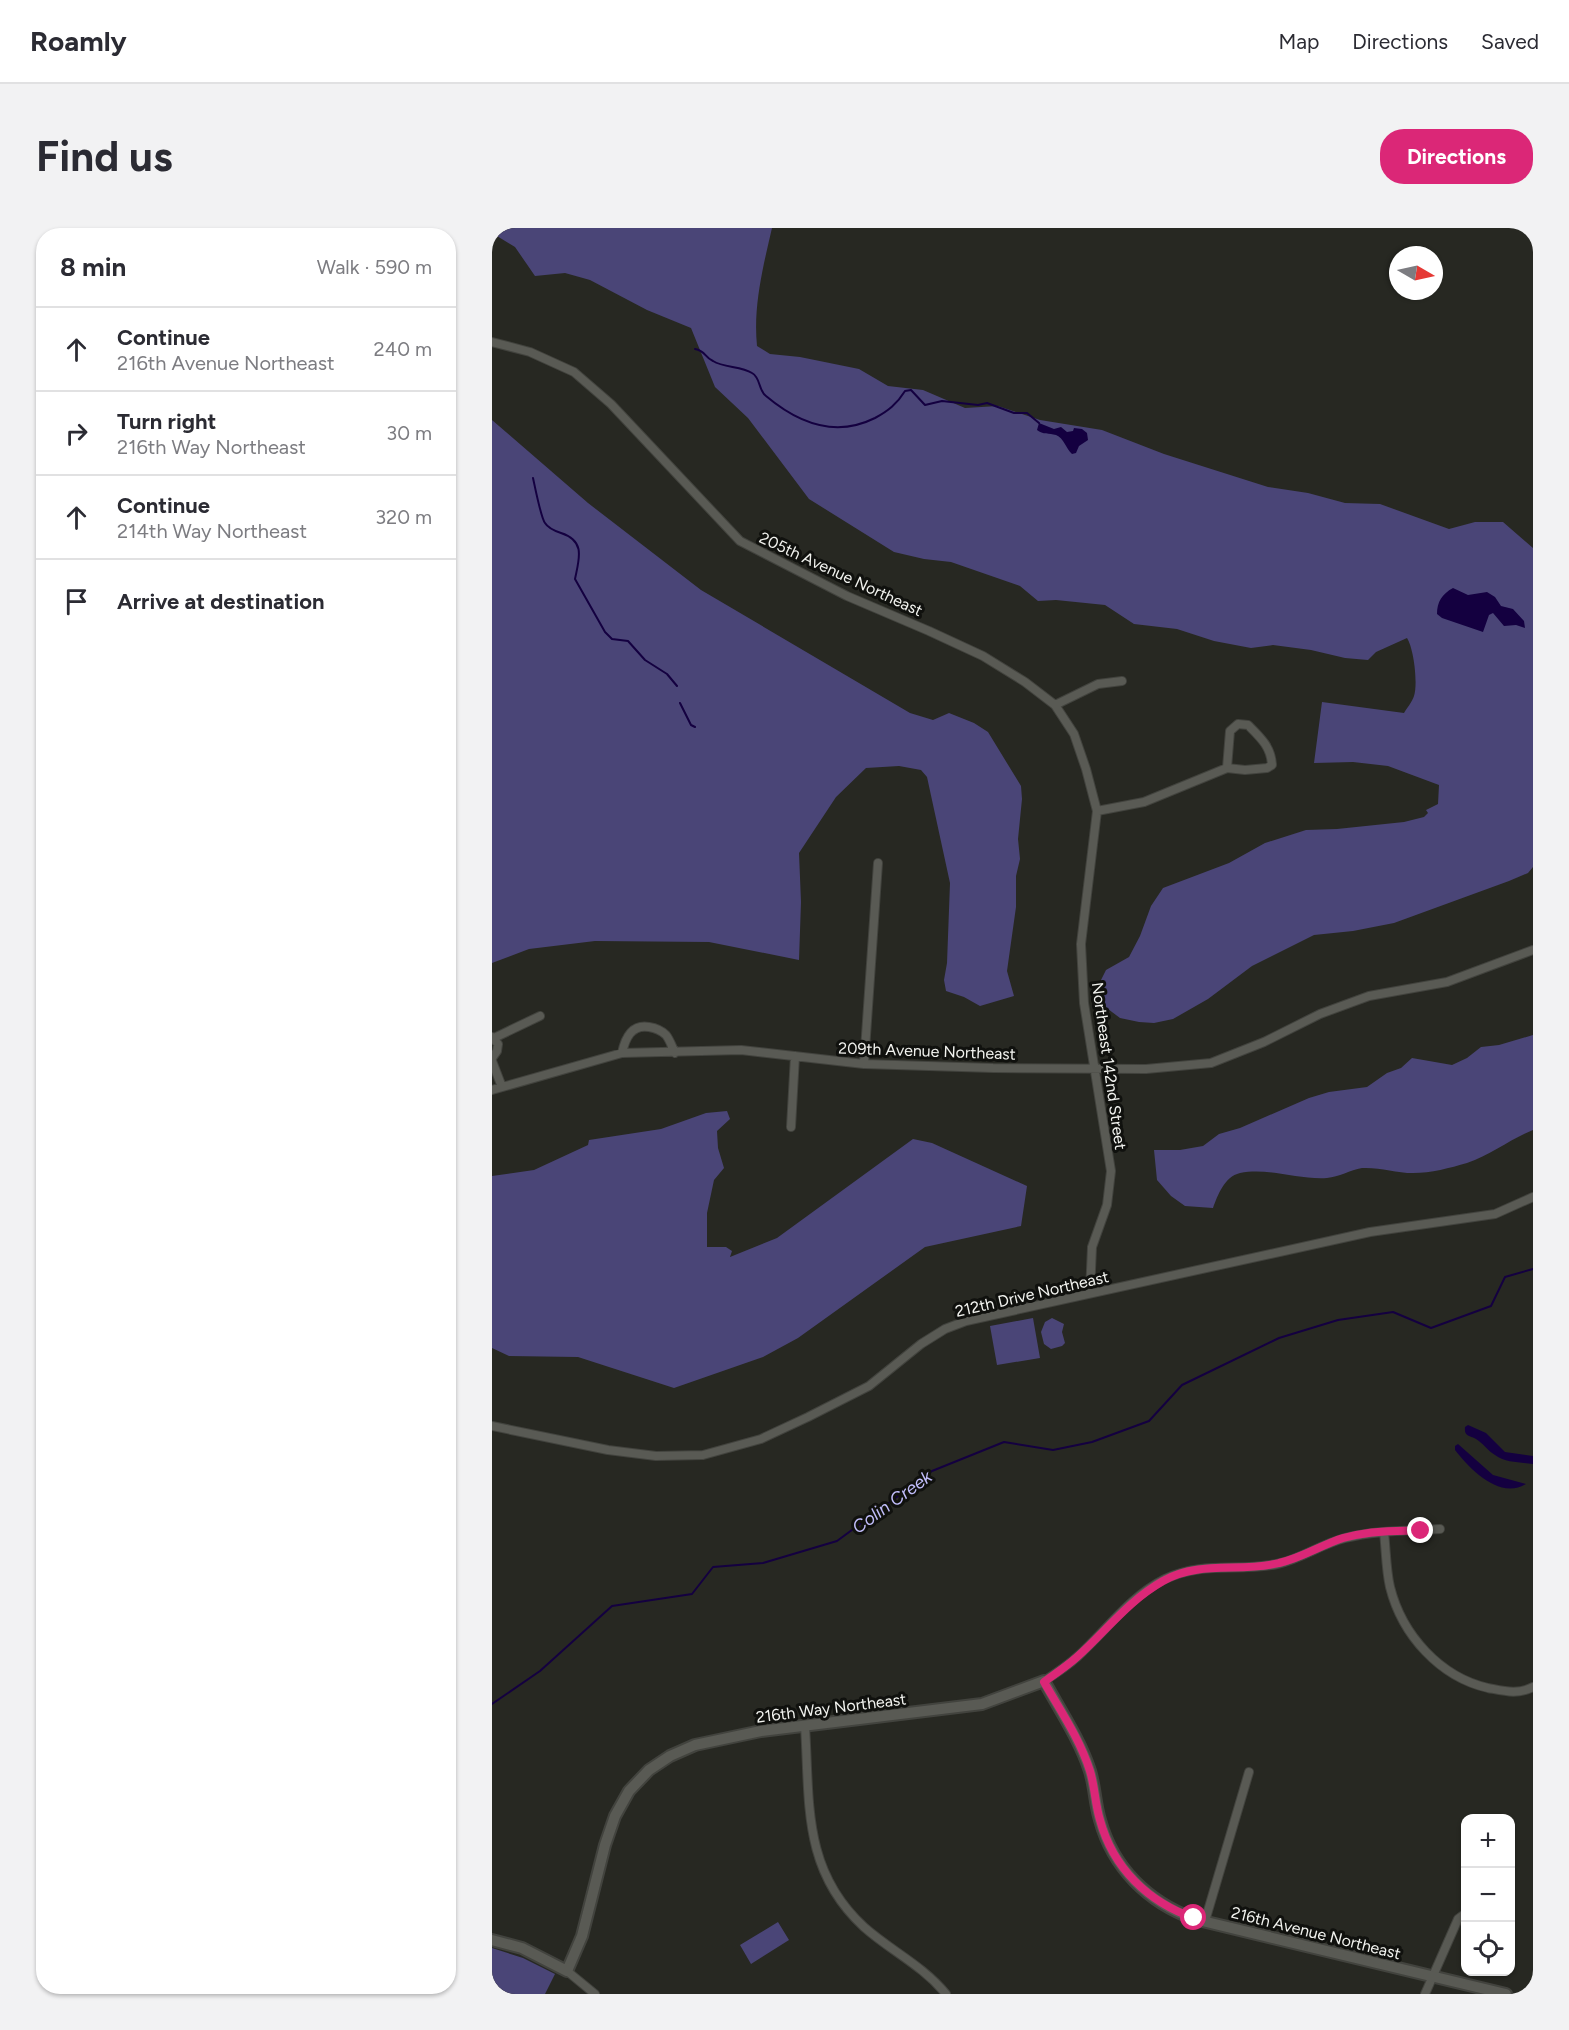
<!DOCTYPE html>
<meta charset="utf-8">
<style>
body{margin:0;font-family:Figtree,sans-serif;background:#f2f2f3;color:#2b2b33}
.controls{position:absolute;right:18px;bottom:18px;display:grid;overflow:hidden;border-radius:12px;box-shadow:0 2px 4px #0004}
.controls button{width:54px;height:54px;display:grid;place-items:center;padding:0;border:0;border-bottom:2px solid #e1e1e2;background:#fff;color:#2b2b33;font:30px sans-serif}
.compass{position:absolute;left:897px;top:18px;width:54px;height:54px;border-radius:50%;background:#fff;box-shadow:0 2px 4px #0004;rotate:99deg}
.stop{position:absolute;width:18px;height:18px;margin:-14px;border:4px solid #db2777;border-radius:50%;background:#fff}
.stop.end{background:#db2777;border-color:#fff;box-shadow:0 2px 6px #0008}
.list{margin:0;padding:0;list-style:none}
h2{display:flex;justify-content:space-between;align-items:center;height:78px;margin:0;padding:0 24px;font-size:26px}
h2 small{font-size:20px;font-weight:400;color:#7c7c81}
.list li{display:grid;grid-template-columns:39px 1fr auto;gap:18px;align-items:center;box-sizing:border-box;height:84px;padding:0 24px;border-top:2px solid #e1e1e2}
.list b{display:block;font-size:22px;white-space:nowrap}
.list p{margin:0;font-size:20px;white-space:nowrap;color:#7c7c81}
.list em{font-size:20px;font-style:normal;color:#7c7c81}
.icon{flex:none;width:33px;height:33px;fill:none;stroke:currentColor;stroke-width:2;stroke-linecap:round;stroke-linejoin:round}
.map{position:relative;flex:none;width:1041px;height:1766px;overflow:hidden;border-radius:24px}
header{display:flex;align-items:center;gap:36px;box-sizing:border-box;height:84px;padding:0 30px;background:#fff;border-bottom:2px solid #e1e1e2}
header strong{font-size:28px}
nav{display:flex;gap:33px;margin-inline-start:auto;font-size:21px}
.intro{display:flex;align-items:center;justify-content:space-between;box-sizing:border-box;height:144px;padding:0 36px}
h1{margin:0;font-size:42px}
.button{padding:15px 27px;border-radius:24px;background:#db2777;color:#fff;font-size:21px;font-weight:700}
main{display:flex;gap:36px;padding:0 36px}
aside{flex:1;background:#fff;border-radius:24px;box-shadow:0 2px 4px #0004}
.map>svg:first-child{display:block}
.green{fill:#4a4577}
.water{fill:#140040}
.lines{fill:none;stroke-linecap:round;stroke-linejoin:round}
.stream{stroke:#140040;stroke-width:2}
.street-casing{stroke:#42433e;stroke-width:10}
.secondary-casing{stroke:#42433e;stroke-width:14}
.street{stroke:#595a54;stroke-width:8}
.secondary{stroke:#595a54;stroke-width:10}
.route{stroke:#db2777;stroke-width:8}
.labels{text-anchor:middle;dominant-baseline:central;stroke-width:6;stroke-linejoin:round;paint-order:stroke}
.street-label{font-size:16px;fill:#f2f3ef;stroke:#10110e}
.water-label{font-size:18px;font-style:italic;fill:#c1bdfa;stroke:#10110e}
</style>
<header>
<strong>Roamly</strong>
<nav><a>Map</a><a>Directions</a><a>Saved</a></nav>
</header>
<div class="intro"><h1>Find us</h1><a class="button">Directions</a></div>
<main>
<aside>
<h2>8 min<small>Walk · 590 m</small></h2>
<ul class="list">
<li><svg class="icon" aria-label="ahead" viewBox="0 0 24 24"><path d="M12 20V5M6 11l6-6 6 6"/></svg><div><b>Continue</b><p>216th Avenue Northeast</p></div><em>240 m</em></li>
<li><svg class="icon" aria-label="right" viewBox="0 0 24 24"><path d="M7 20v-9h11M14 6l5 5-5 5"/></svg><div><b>Turn right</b><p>216th Way Northeast</p></div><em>30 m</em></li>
<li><svg class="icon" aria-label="ahead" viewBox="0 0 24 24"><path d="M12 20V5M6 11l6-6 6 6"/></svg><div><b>Continue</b><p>214th Way Northeast</p></div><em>320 m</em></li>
<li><svg class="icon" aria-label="arrive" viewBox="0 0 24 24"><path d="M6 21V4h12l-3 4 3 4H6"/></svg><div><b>Arrive at destination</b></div></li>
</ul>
</aside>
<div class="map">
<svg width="1041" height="1766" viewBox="0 0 1041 1766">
<rect width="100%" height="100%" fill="#272822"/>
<path class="green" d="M 0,0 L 280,0 C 271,39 261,78 265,118 L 278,126 L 308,129 L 367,141 L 396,158 L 431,162 L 473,180 L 506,178 L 548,192 L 610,202 L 672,226 L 776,259 L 816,265 L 853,275 L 888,276 L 957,301 L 983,294 L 1011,294 L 1041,320 L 1041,639 L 1036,645 L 1017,653 L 902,695 L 861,703 L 822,707 L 760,738 L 716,771 L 681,791 L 662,795 L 647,794 L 628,790 L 612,778 L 609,752 L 614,742 L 637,729 L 648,708 L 659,678 L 671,660 L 737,635 L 773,615 L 814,602 L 845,601 L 912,594 L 932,589 L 936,585 L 934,582 L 946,576 L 947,557 L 896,538 L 861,534 L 822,535 L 830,474 L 912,485 C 915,480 920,474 922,468 C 926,456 922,421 915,410 L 884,424 L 876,432 L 853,430 L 819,422 L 781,417 L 759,420 L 722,413 L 685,401 L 642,396 L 613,377 L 564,372 L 546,373 L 528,358 L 459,334 L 432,331 L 402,324 L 317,271 L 256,190 L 223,159 L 199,100 L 155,82 L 98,52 L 73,45 L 43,48 L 23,19 L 0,5 Z
M 0,192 L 96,275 L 209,362 L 418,485 L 441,492 L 457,485 L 482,495 L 496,504 L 529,558 L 530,571 L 526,611 L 528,631 L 524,648 L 524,679 L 515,743 L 522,768 L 488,778 L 472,769 L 454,763 L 452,752 L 455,735 L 458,655 L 435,549 L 429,542 L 407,538 L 374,540 L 344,569 L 307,625 L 309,674 L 307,732 L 217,714 L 103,713 L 37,721 L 0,735 Z
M 1041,807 L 1041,902 C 1018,911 999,927 975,935 C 958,940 939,945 921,945 C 904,945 887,939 870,940 C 858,942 847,949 835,950 C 806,952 776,939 748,945 C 732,949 726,967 721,980 L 693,978 L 679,968 L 665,952 L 662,922 L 688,922 L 711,918 L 727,906 L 748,900 L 817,870 L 837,864 L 875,859 L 895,845 L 909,840 L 920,830 L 960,837 L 975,830 L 989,819 L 1007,817 Z
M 235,883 L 238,891 L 225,903 L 226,920 L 232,940 L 222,952 L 215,985 L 215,1019 L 234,1019 L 240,1023 L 238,1029 L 285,1010 L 421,911 L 440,915 L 535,958 L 529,998 L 433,1019 L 306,1110 L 271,1129 L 182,1160 L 86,1129 L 17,1128 L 0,1120 L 0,948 L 42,942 L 96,917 L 97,912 L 169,901 L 214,885 Z
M 541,1090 L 548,1130 L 505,1137 L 498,1098 Z
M 560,1090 L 572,1096 L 570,1104 L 573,1115 L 570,1118 L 559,1121 L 552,1116 L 549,1104 L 553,1094 Z
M 286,1694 L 297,1712 L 259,1736 L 248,1717 Z
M 0,1720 L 31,1730 L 63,1746 L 53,1766 L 0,1766 Z"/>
<path class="water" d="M 547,195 L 562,201 L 569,199 L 575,204 L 581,203 L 582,200 L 590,201 L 595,205 L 596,212 L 587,218 L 584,225 L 580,226 C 574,221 572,210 564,207 C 557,205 551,207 545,202 Z
M 961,360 L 976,367 L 995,364 L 1003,369 L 1009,378 L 1021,381 L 1032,393 L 1033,400 L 1024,397 L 1012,398 L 1001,385 L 997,387 L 991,404 L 950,390 L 945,386 C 945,374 950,366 961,360 Z
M 976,1197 L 994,1205 L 1013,1224 L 1041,1228 L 1041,1236 C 1028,1234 1014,1235 1003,1227 C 996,1223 991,1215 984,1211 C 977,1207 972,1209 973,1199 Z
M 966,1216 L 1001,1247 L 1034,1256 C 1007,1272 978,1241 963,1222 L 963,1218 Z"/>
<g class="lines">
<path class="stream" d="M 203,121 C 214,123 212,129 221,133 C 232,140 249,138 260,145 C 269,150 266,162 274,168 C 306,195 343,210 383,190 C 396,183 405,176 413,163 L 419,162 L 433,177 L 450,173 L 486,177 L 495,175 L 522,185 L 535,185 L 547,195
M 41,250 C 43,259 49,290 53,295 C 56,300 63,303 69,305 C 94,313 87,331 83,351 L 113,404 L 120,411 L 136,413 L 153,432 L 175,446 L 185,458
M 188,475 L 199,497 L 203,499
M 0,1476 L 48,1443 L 120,1378 L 200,1366 L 221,1339 L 271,1335 L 345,1313 L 440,1243 L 512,1214 L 561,1222 L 600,1214 L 657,1193 L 690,1157 L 787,1110 L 846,1092 L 901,1084 L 939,1100 L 999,1078 L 1013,1049 L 1041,1041"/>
<g class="street-casing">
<path id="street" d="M 0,114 L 38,124 L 82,144 L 119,176 L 248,313 L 355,368 L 437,403 L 491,428 L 533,454 L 563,477 L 582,506 L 594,541 L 605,583 L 589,716 L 592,775 L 619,943 L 615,977 L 600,1019 L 598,1065
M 563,477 L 606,456 L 630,453
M 605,583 L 652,574 L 735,540 L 753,542 L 775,540 L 780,537 C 779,519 769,510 756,497 L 746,496 L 738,503 L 735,540
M 0,809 L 6,816 L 5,823 L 0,830
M 2,810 L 48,788
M 130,825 C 133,811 139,796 157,799 C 163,800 169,802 174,807 C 178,812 180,819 183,825
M 0,833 L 10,859
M 372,836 L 386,635
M 0,862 L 130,825 L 249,822 L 372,836 L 501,840 L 654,841 L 719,835 L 772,814 L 828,786 L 877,768 L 955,754 L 1041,722
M 299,899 L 303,828
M 0,1198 L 116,1222 L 164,1228 L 211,1227 L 269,1211 L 316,1189 L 377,1158 L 429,1116 L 453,1101 L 474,1093 L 878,1004 L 1003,986 L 1041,969
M 892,1304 C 894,1322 894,1342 898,1359 C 910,1407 948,1449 996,1460 C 1012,1463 1026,1467 1041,1459
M 552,1453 C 563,1446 575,1438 585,1429 C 614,1403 637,1369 673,1351 C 712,1333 745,1344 785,1336 C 809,1331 829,1316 853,1310 C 884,1302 916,1303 948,1301
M 313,1498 C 318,1575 310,1642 372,1699 C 399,1723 430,1737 454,1766
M 713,1693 L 757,1544
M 75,1743 L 103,1766
M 933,1766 L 966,1691 L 974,1685"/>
</g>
<g class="secondary-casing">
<path id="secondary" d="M 0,1712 L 30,1720 L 75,1743 L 90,1708 L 113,1617 L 123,1588 L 137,1563 L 157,1542 L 178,1528 L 203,1517 L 269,1503 L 490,1476 L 552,1453 C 568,1482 588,1512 598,1543 C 603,1559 603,1576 608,1592 C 621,1640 656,1674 702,1691 L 1014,1766"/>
</g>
<use href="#street" class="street"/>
<use href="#secondary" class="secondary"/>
</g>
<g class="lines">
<path class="route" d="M 702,1690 C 656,1674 621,1640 608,1592 C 603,1576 603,1559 598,1543 C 588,1511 568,1482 552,1454 C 563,1446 575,1438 585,1429 C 614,1403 636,1373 671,1353 C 708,1332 748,1345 787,1335 C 810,1330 829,1317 851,1310 C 876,1303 904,1302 929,1303"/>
</g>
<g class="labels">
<g class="street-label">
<text transform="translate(349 346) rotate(25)">205th Avenue Northeast</text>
<text transform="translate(435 823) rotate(2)">209th Avenue Northeast</text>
<text transform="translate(617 838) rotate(82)">Northeast 142nd Street</text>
<text transform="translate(540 1066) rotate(-13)">212th Drive Northeast</text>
<text transform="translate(339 1480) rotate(-7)">216th Way Northeast</text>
<text transform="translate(824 1705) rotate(14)">216th Avenue Northeast</text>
</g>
<g class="water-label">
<text transform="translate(400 1274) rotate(-36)">Colin Creek</text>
</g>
</g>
</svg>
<div class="controls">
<button>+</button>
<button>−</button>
<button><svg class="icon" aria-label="locate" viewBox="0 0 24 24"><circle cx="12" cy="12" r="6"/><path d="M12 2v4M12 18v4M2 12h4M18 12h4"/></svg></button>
</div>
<svg class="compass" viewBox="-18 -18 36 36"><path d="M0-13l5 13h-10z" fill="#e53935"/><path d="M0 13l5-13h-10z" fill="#7c7c81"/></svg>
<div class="stop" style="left:702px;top:1690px"></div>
<div class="stop end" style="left:929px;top:1303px"></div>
</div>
</main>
